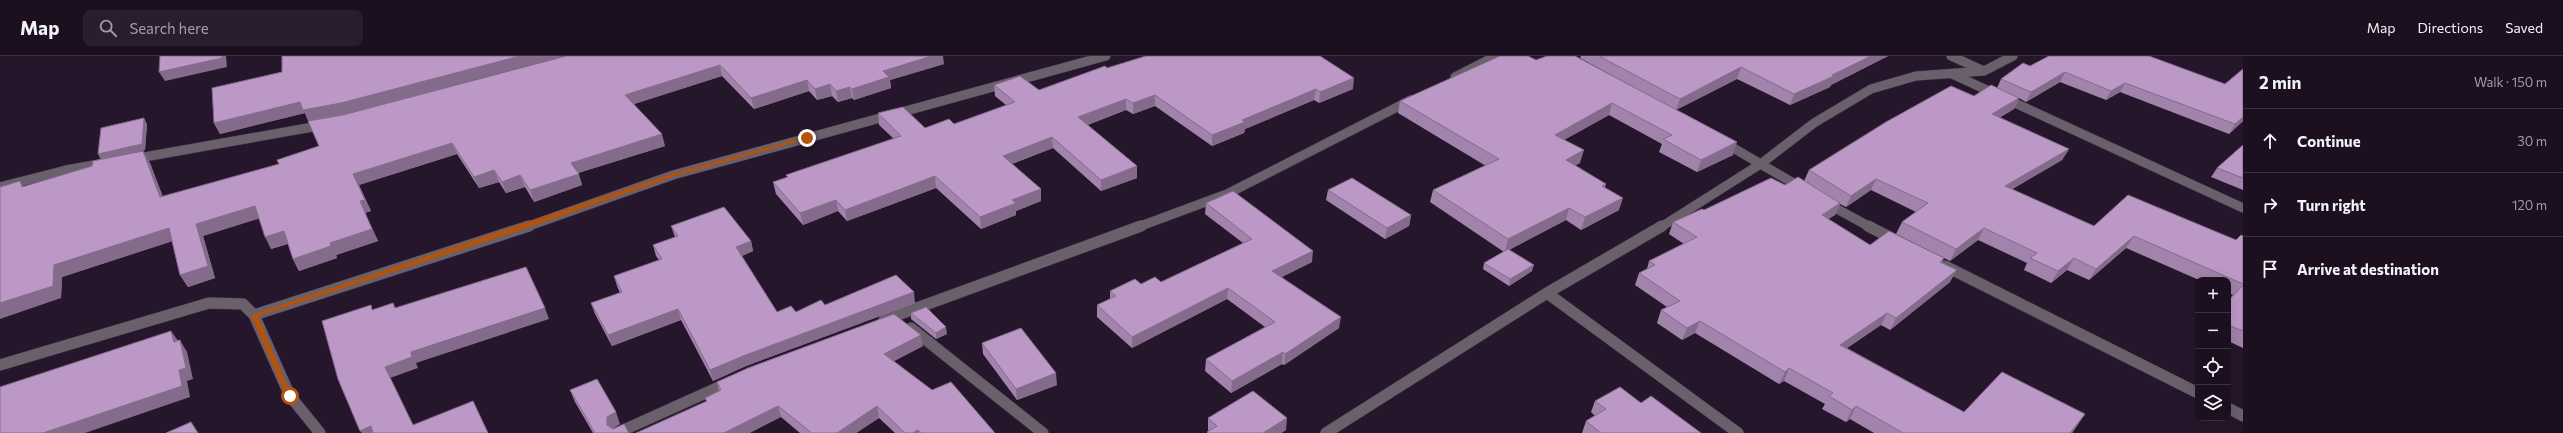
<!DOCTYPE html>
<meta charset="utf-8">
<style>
body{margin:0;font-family:Commissioner,sans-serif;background:#291e2d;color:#f1f3f6}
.controls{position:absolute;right:12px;bottom:12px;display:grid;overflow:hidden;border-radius:8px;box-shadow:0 4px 16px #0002}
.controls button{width:36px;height:36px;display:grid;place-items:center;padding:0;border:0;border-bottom:1px solid #3a303e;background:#1c1020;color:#f1f3f6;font:20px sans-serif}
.stop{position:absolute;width:12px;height:12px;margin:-9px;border:3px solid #b45309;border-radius:50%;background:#fff}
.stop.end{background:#b45309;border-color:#fff;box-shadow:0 1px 4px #0008}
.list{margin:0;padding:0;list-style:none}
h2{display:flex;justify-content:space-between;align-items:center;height:52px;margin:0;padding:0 16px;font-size:17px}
h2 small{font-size:13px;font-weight:400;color:#a09da5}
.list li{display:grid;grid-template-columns:26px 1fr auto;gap:12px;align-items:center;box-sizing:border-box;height:64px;padding:0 16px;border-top:1px solid #3a303e}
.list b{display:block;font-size:15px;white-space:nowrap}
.list em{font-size:13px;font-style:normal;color:#a09da5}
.icon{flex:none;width:22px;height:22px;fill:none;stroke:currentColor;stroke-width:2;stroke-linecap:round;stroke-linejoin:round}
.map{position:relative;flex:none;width:2243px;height:377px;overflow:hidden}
header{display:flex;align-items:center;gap:24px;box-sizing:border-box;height:56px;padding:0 20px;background:#1c1020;border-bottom:1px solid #3a303e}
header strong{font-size:19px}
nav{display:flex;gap:22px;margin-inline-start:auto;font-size:14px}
.search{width:280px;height:36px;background:#291e2d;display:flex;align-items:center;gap:10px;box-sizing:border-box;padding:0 14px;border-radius:8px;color:#a09da5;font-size:15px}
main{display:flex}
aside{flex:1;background:#1c1020}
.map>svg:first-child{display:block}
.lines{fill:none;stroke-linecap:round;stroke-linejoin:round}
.street-far1-casing{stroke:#413246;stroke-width:10}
.street-casing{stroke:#413246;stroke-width:12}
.street-far1{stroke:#69606b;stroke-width:9}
.street{stroke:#69606b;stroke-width:11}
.wall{fill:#a283ab}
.shaded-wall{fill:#846a8b}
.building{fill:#bc98c7;stroke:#846a8b}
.route{fill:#b45309}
</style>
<header>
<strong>Map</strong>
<div class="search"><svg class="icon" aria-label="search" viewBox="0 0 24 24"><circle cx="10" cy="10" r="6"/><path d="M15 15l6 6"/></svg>Search here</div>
<nav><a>Map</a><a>Directions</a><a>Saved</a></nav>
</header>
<main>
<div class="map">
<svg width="2243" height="377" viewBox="0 0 2243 377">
<rect width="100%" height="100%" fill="#26162b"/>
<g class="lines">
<g class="street-far1-casing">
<path id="street-far1" d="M 1951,0 L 1984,15
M 1952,18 L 2243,152
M 1455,21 L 1496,0
M 1723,86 L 1802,132
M 133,103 L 324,69
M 0,131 L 66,114 L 105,107
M 1826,147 L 1870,171
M 526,171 L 673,119 L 1106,0
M 1138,171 L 1227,138 L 1411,44
M 1661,171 L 1762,107 L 1814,67 L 1871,33 L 1916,20 L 1984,15 L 2013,0"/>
</g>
<g class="street-casing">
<path id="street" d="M 1868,170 L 1895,184
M 1945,210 L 2198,337
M 1547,237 L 1738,377
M 254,259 L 529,170
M 884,264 L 1141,170
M 911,272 L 1043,377
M 0,309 L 209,247 L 243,248 L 254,259 L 290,340 L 320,377
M 2228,352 L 2243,360
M 617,377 L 730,326
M 1326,377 L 1547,237 L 1662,170"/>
</g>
<use href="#street-far1" class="street-far1"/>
<use href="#street" class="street"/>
</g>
<path class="wall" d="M 564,0 L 383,48 L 566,0 L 944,8 L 890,24 L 891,32 L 854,44 L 852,42 L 838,46 L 832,40 L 817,44 L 809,35 L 754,53 L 722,20 L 634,48 L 665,90 L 578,117 L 582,129 L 534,146 L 525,131 L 506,137 L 499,126 L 479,132 L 457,98 L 359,129 L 371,155 L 365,157 L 378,185 L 336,199 L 337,202 L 299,215 L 293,203 L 288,188 L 271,193 L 259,162 L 203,180 L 215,222 L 188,231 L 180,219 L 172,185 L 62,221 L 61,242 L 24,131 L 92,110 L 147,68 L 145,94 L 125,99 L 150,107 L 163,141 L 279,108 L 319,90 L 305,57 L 220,78 L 214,67 L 282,16 Z
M 1581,0 L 1888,0 L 1831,29 L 1830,31 L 1790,49 L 1737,23 L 1676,54 L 1733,99 L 1697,116 L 1659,96 L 1662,88 L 1609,59 L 1564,84 L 1580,107 L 1575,109 L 1606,128 L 1605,131 L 1619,154 L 1581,174 L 1566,164 L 1509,194 L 1532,215 L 1509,230 L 1483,213 L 1484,207 L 1504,196 L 1430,146 L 1433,134 L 1486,110 L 1398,57 L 1400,45 L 1536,4 L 1642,36 L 1580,2 Z
M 2049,0 L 2243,65 L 2229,78 L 2120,36 L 2106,44 L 2060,26 L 2026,46 L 2019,42 L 2014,53 L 1999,62 L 2069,93 L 2062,104 L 2012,133 L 2094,170 L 2236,184 L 2243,180 L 2243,292 L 2228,285 L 2228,245 L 2233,239 L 2228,237 L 2228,224 L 2199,224 L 2126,192 L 2089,224 L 2067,214 L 2051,227 L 2024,214 L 2027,207 L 1978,184 L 1950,205 L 1896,178 L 1902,166 L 1916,156 L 1871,134 L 1846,151 L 1840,148 L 1835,159 L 1828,163 L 1870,189 L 1944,202 L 1942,206 L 1950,226 L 1890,274 L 1881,269 L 1847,292 L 1964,356 L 2085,358 L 2072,377 L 1874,377 L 1850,363 L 1846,366 L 1822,353 L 1825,348 L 1784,325 L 1779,328 L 1695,277 L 1682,284 L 1657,267 L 1661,254 L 1667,251 L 1635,229 L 1639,217 L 1647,213 L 1649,205 L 1684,188 L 1669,178 L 1673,166 L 1704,154 L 1785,129 L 1804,125 L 1809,114 L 1974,40 L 1997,32 L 2001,23 L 2030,10 Z
M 1107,12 L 1353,33 L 1319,47 L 1314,44 L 1245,73 L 1244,77 L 1212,90 L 1155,50 L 1133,58 L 1126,54 L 1087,69 L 1137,110 L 1137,122 L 1101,135 L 1053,92 L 1012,108 L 1041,133 L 1041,145 L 1016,155 L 1016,159 L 981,173 L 936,132 L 847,165 L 838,155 L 803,169 L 776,138 L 773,126 L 787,121 L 786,119 L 894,83 L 879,69 L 878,57 L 925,72 L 954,68 L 1006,49 L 995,40 L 994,29 L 1039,34 Z
M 2243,89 L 2243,134 L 2211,121 L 2217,112 Z
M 1328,134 L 1411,159 L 1409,170 L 1385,183 L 1326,144 Z
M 1206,147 L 1312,206 L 1282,221 L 1339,272 L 1284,309 L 1282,308 L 1231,337 L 1205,315 L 1206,303 L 1265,271 L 1227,243 L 1132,292 L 1097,261 L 1097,249 L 1110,243 L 1110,235 L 1141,228 L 1161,226 L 1243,187 L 1205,158 Z
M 671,170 L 751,185 L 753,195 L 742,200 L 777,256 L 796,256 L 825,249 L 915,247 L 746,310 L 713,325 L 681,264 L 612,290 L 595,258 L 591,247 L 620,237 L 617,230 L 614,220 L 659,204 L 656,200 L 653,189 L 675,181 Z
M 911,257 L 947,278 L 936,283 L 911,263 Z
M 982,287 L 1057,329 L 1017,344 L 983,298 Z
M 923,290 L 894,305 L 932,334 L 995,377 L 895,377 L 879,362 L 856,377 L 800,377 L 781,361 L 706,345 L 705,342 L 719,335 L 717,326 Z
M 570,334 L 620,368 L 612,372 L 629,377 L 593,377 L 575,346 Z
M 1595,345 L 1641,347 L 1701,377 L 1582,377 L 1586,365 L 1595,360 L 1591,356 Z
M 1208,362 L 1286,374 L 1281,377 L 1207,377 L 1207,376 L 1209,375 L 1208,374 Z"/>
<path class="shaded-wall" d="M 222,0 L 226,0 L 227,11 L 165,25 L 159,16 Z
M 520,0 L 564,0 L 346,58 L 308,65 L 305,57 L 220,78 L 214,67 L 300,46 Z
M 932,0 L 943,0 L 944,8 L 890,24 L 891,32 L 854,44 L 852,33 L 883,15 Z
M 1871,0 L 1888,0 L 1831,29 L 1830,31 L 1790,49 L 1794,38 Z
M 720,9 L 722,20 L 628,50 L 625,39 Z
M 1741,11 L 1737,23 L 1676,54 L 1680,43 Z
M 2065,16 L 2060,26 L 2026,46 L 2031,36 Z
M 1354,22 L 1353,33 L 1319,47 L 1320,36 Z
M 807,24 L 809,35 L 754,53 L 751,42 Z
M 2125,27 L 2120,36 L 2106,44 L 2111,35 Z
M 830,28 L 832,40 L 817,44 L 815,33 Z
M 850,31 L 852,42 L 838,46 L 836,35 Z
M 1316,33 L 1314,44 L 1245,73 L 1244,77 L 1212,90 L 1212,79 L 1242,64 Z
M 1155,39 L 1155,50 L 1133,58 L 1133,47 Z
M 2019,42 L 2014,53 L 1987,69 L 1992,58 Z
M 1126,43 L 1126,54 L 1078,73 L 1078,61 Z
M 1612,47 L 1609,59 L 1551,91 L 1555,79 Z
M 2243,61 L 2243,65 L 2229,78 L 2235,68 Z
M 144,62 L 147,68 L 145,94 L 101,104 L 98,98 Z
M 662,78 L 665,90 L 575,118 L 571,107 Z
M 1052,81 L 1053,92 L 1003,111 L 1003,100 Z
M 1737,86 L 1733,99 L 1697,116 L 1701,104 Z
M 452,87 L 457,98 L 358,129 L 353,118 Z
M 2069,93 L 2062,104 L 1999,141 L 2005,130 Z
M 1584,94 L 1580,107 L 1563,116 L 1566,104 Z
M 143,95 L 150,107 L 167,153 L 160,141 Z
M 1137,110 L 1137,122 L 1101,135 L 1101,124 Z
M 494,114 L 499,126 L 479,132 L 474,121 Z
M 579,118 L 582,129 L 534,146 L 530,134 Z
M 520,119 L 525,131 L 506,137 L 502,126 Z
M 935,120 L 936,132 L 847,165 L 845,154 Z
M 1876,123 L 1871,134 L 1846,151 L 1851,140 Z
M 20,125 L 28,136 L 22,131 Z
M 1041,133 L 1041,145 L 1016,155 L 1016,159 L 981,173 L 980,161 L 1012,144 Z
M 1623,142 L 1619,154 L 1581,174 L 1585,161 Z
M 365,144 L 371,155 L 365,157 L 378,185 L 336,199 L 337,202 L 299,215 L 293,203 L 330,187 L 360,145 Z
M 836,144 L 838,155 L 803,169 L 800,157 Z
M 1840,147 L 1835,159 L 1816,171 L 1822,159 Z
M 255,150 L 261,162 L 203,180 L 215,222 L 188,231 L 180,219 L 196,168 Z
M 1569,152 L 1566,164 L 1505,196 L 1508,183 Z
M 1411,159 L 1409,170 L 1385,183 L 1387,172 Z
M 169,172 L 176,184 L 62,221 L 61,242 L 0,263 L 0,247 L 54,209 Z
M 1984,172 L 1978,184 L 1950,205 L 1956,193 Z
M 284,175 L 290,187 L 271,193 L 265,181 Z
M 2134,180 L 2126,192 L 2089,224 L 2096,213 Z
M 751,185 L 753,195 L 738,201 L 736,191 Z
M 1313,195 L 1312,206 L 1271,226 L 1272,215 Z
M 2074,202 L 2067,214 L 2051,227 L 2058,215 Z
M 1534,209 L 1532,215 L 1509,230 L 1510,223 Z
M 1957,214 L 1950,226 L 1890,274 L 1896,262 Z
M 1228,232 L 1227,243 L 1132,292 L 1132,281 Z
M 914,236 L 915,247 L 746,310 L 713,325 L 710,314 L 743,300 Z
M 545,252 L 549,263 L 416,307 L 418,312 L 390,322 L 385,311 L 411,296 Z
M 678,253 L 681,264 L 612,290 L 608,279 Z
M 1887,257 L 1881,269 L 1834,301 L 1840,289 Z
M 1341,261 L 1339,272 L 1284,309 L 1285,298 Z
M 1700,265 L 1695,277 L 1682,284 L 1687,272 Z
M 946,271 L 947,278 L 936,283 L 936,277 Z
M 171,275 L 179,286 L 174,286 Z
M 921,279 L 923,290 L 886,309 L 884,298 Z
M 180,284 L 187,296 L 193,323 L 187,325 L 190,341 L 85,377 L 43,377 Z
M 1283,296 L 1282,308 L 1231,337 L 1232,325 Z
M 1789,312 L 1784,325 L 1779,328 L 1785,316 Z
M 1056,317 L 1057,329 L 1017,344 L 1016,333 Z
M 778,350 L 781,361 L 750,377 L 724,377 Z
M 877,350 L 879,362 L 856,377 L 837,377 Z
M 1856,350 L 1850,363 L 1846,366 L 1852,354 Z
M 616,356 L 620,368 L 612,373 L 607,369 L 607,361 Z
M 2085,358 L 2072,377 L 2070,377 Z
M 1287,362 L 1286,374 L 1281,377 L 1263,377 Z
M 371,370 L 375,377 L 362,377 L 360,375 Z
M 918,374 L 919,377 L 912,377 Z"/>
<path class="building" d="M 160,0 L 222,0 L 222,2 L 159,16 Z
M 282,0 L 520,0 L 341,47 L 303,54 L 300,46 L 214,67 L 212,32 L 282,16 Z
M 566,0 L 932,0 L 883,15 L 889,21 L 852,33 L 850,31 L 836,35 L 830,28 L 815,33 L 807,24 L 751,42 L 720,9 L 625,39 L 662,78 L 571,107 L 579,118 L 530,134 L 520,119 L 502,126 L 494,114 L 474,121 L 452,87 L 353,118 L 365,144 L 360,145 L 372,173 L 330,187 L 331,190 L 293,203 L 284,175 L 265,181 L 255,150 L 196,168 L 208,210 L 180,219 L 169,172 L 54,209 L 53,230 L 0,247 L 0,131 L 20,125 L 22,131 L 92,110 L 93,105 L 143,95 L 160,141 L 279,108 L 277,104 L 319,90 L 308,65 L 343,59 Z
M 1146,0 L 1320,0 L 1354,22 L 1320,36 L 1316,33 L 1242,64 L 1245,66 L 1212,79 L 1155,39 L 1133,47 L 1126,43 L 1078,61 L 1137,110 L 1101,124 L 1052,81 L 1003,100 L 1041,133 L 1012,144 L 1016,147 L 980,161 L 935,120 L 845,154 L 836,144 L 800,157 L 773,126 L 788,121 L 786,119 L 901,80 L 878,57 L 903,51 L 925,72 L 949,63 L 954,68 L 1015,46 L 994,29 L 1020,20 L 1039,34 L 1105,10 L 1107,12 Z
M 1500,0 L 1528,0 L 1536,4 L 1547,0 L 1575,0 L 1737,86 L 1701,104 L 1663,83 L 1672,79 L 1612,47 L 1555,79 L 1584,94 L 1566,104 L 1606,128 L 1602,130 L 1623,142 L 1585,161 L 1569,152 L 1508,183 L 1433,134 L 1499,103 L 1400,45 Z
M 1599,0 L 1871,0 L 1832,19 L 1834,20 L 1794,38 L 1741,11 L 1680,43 Z
M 2049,0 L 2149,0 L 2225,28 L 2243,13 L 2243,61 L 2235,68 L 2125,27 L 2111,35 L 2065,16 L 2031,36 L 2001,23 L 2023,7 L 2030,10 Z
M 1991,29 L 2019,42 L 1992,58 L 2069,93 L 2005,130 L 2094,170 L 2128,139 L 2236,184 L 2241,179 L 2243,180 L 2243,228 L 2134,180 L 2096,213 L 2074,202 L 2058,215 L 2030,202 L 2037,197 L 1984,172 L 1956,193 L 1902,166 L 1928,147 L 1876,123 L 1851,140 L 1809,114 L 1886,66 L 1951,30 L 1974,40 Z
M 144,62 L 142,88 L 98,98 L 101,72 Z
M 2243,89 L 2243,122 L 2217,112 Z
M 1798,121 L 1840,147 L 1822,159 L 1870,189 L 1889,175 L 1944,202 L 1940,206 L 1957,214 L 1896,262 L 1887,257 L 1840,289 L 1964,356 L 2002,316 L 2085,358 L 2070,377 L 1903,377 L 1856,350 L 1852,354 L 1829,340 L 1833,337 L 1789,312 L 1785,316 L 1700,265 L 1687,272 L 1661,254 L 1680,245 L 1639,217 L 1655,209 L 1649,205 L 1697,181 L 1673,166 L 1702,153 L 1704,154 L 1771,122 L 1785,129 Z
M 1352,122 L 1411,159 L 1387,172 L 1328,134 Z
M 1233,135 L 1313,195 L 1272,215 L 1341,261 L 1285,298 L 1283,296 L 1232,325 L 1206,303 L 1275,266 L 1228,232 L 1132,281 L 1097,249 L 1116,240 L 1110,235 L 1135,223 L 1141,228 L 1155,221 L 1161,226 L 1252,183 L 1206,147 Z
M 724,151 L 751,185 L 736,191 L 777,256 L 791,250 L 796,256 L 821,244 L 825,249 L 896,219 L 914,236 L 743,300 L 710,314 L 678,253 L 608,279 L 591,247 L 622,236 L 614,220 L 662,203 L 653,189 L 678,180 L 671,170 Z
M 1508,193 L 1534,209 L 1510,223 L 1484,207 Z
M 526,211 L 545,252 L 411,296 L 412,301 L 385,311 L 413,369 L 473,345 L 488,377 L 373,377 L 371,370 L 360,375 L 338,323 L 322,265 L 371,249 L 372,254 L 393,247 L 395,252 Z
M 2243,229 L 2243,275 L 2228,269 L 2228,245 Z
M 926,251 L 946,271 L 936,277 L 911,257 Z
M 894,258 L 921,279 L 884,298 L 932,334 L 951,326 L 995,377 L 921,377 L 918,374 L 912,377 L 905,377 L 877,350 L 837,377 L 812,377 L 778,350 L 724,377 L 636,377 L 707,345 L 705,342 L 721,334 L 717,326 L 748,312 Z
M 1021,272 L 1056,317 L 1016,333 L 982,287 Z
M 171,275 L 174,286 L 180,284 L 186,312 L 179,314 L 182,330 L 43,377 L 0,377 L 0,331 Z
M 597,323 L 616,356 L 607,361 L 607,369 L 613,373 L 624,368 L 629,377 L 595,377 L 570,334 Z
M 1620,331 L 1641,347 L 1651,340 L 1701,377 L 1601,377 L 1586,365 L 1606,353 L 1595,345 Z
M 1253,335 L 1287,362 L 1263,377 L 1208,377 L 1207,376 L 1217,370 L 1208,362 Z
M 191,366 L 198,377 L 166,377 Z"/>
<path class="route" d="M 805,81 L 810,82 L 675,120 L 521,174 L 258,260 L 292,341 L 286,340 L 251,259 L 671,118 Z"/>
</svg>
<div class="controls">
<button>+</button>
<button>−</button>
<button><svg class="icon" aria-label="locate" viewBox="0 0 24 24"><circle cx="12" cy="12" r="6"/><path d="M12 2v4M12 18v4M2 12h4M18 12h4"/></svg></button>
<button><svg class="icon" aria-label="layers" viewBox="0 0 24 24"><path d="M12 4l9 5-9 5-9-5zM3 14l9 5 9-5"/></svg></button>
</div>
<div class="stop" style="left:290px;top:340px"></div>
<div class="stop end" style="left:807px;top:82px"></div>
</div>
<aside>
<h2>2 min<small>Walk · 150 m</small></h2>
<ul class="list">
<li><svg class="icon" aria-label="ahead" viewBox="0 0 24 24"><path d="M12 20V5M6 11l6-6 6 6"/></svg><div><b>Continue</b></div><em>30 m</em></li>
<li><svg class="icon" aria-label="right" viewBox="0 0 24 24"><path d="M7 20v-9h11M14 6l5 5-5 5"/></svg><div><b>Turn right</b></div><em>120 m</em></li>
<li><svg class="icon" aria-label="arrive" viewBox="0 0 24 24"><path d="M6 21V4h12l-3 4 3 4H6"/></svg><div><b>Arrive at destination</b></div></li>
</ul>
</aside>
</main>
